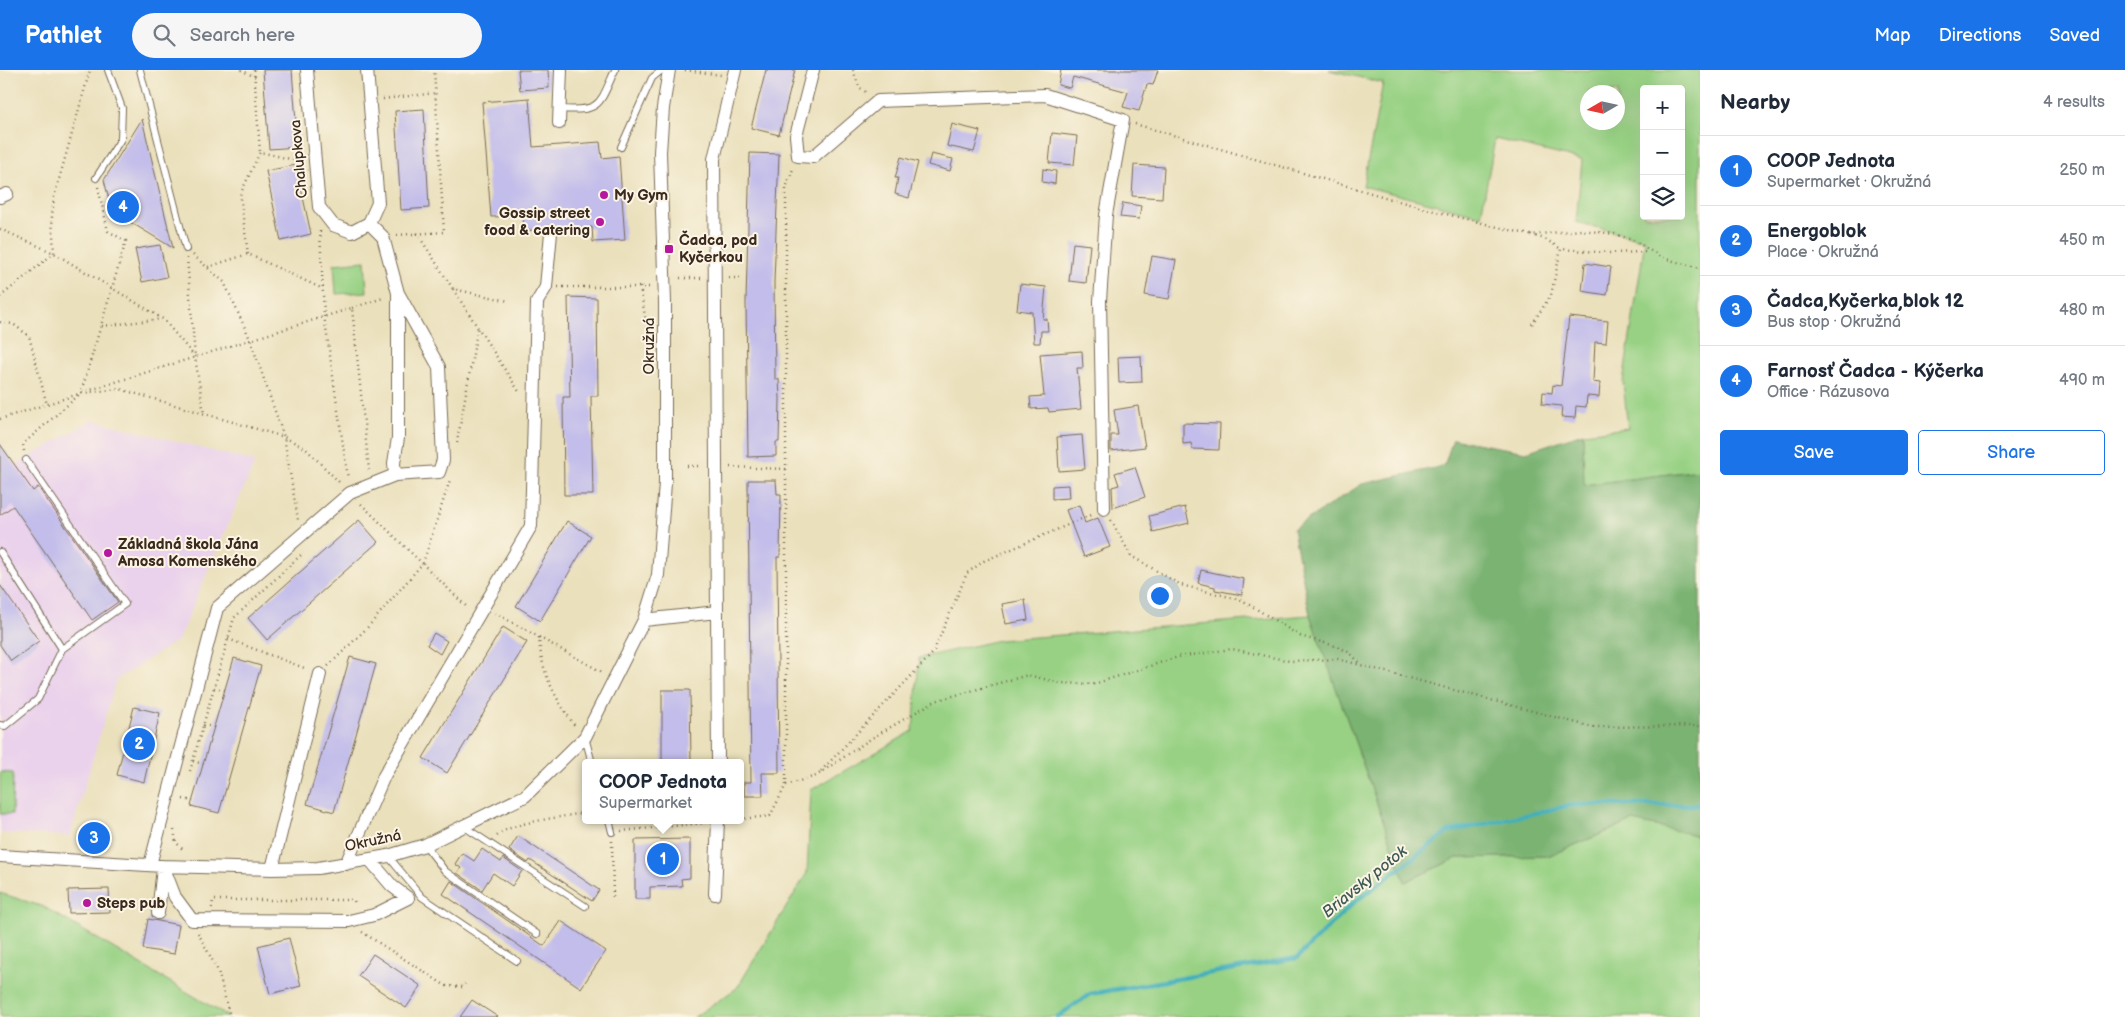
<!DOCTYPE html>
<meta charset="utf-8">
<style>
body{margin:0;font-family:"Balsamiq Sans",sans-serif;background:#f6f6f7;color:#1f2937}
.controls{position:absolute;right:15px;top:15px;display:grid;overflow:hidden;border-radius:5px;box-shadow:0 5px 20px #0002}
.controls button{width:45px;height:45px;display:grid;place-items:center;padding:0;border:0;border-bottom:1px solid #e0e1e3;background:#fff;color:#1f2937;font:25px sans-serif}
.compass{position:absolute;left:1580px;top:15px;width:45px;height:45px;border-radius:50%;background:#fff;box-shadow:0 5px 20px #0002;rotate:261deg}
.you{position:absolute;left:1159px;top:525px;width:18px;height:18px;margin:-12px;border:4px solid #fff;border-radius:50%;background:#1a73e8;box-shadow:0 0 0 8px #1a73e833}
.badge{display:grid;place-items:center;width:32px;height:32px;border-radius:50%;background:#1a73e8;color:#fff;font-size:16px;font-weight:700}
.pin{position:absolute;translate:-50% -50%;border:2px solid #fff;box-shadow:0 1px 5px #0006}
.popup{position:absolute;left:582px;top:689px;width:162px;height:65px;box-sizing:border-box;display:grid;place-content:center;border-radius:5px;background:#fff;filter:drop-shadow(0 1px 4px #0005);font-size:16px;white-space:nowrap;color:#747a83}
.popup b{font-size:19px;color:#1f2937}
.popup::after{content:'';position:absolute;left:50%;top:100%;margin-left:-10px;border:10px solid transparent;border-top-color:#fff}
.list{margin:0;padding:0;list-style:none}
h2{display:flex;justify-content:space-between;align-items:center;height:65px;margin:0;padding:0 20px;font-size:21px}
h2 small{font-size:16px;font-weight:400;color:#747a83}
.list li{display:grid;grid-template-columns:32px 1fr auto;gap:15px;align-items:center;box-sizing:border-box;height:70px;padding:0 20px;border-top:1px solid #e0e1e3}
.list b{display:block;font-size:19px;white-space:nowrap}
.list p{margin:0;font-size:16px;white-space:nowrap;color:#747a83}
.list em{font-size:16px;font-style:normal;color:#747a83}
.actions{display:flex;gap:10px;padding:15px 20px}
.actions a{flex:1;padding:11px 0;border:1px solid #1a73e8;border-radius:5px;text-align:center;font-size:18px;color:#1a73e8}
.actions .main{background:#1a73e8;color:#fff}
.icon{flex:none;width:28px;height:28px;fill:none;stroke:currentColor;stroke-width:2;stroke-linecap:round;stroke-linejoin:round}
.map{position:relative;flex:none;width:1700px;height:947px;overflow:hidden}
header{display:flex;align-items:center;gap:30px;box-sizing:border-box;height:70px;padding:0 25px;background:#1a73e8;color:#fff}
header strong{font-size:24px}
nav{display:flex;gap:28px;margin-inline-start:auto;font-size:18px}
.search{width:350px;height:45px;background:#f6f6f7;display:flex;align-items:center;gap:12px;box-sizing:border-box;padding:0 18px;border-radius:28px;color:#747a83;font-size:19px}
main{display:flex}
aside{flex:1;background:#fff}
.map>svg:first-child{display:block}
.built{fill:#ead1ec}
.green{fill:#98d184;stroke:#6a7e51;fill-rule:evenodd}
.forest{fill:#7ab372;stroke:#5a6e48}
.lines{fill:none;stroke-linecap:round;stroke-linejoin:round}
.stream{stroke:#3fafbb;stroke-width:4.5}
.building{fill:#c2bdea}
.lane-casing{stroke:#786a55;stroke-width:8}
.street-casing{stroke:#786a55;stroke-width:14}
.path{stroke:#786a55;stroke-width:2.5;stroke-dasharray:1 4;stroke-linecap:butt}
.lane{stroke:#fff;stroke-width:6}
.street{stroke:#fff;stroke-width:12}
.poi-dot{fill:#b5179e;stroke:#fcf5e5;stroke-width:2}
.labels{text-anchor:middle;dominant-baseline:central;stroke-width:4;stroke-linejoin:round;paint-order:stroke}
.street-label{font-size:15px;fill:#3b2a1e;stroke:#fcf5e5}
.poi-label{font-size:15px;font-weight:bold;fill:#3b2a1e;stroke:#fcf5e5;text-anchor:start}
.water-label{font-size:16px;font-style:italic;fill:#3c5955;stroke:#fcf5e5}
</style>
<header>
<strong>Pathlet</strong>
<div class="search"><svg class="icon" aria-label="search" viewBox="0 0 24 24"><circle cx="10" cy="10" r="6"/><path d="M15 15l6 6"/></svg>Search here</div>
<nav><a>Map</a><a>Directions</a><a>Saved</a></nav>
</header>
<main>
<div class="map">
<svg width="1700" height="947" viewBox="0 0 1700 947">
<rect width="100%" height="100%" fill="#fcf5e5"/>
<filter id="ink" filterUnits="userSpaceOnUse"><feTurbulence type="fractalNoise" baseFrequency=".02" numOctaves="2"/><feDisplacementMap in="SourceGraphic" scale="10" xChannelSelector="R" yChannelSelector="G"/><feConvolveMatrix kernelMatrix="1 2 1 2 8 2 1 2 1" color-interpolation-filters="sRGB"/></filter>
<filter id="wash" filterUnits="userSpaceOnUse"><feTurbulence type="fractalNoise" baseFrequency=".0096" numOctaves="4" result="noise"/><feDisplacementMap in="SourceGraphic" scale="20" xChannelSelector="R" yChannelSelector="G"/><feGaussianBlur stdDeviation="1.12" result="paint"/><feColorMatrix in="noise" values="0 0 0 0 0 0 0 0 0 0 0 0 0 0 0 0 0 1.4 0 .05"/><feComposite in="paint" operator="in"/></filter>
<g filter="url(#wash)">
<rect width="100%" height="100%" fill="#eae0bc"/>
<path class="built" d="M 93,350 L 255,392 L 178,570 L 116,610 L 70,766 L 0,763 L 0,374 L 15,395 Z"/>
<path class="green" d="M 1329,0 L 1700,0 L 1700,400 L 1583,415 L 1583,363 L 1628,358 L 1623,312 L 1645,170 L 1576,152 L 1582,90 L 1495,69 L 1481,146 L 1363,116 L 1383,13 ZM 1644,19 L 1681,19 L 1681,146 L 1644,146 ZM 1588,22 L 1618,22 L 1618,52 L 1588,52 Z
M 365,191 L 367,222 L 336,224 L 334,194 Z
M 1310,545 L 1405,812 L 1457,788 L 1548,786 L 1633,751 L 1700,766 L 1700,947 L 694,947 L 737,918 L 807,803 L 811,720 L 913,661 L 919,588 L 999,570 Z
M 0,702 L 13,703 L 12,744 L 0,744 Z
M 0,823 L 44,837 L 229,947 L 0,947 Z"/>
<path class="forest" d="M 1583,363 L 1584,415 L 1700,400 L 1700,766 L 1633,751 L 1548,786 L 1457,788 L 1405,812 L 1310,545 L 1293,459 L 1362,414 L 1444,396 L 1453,369 L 1526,382 Z"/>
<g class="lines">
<path class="stream" d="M 1057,947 L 1090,924 L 1297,888 L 1352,834 L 1448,762 L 1572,735 L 1700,735"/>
</g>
<g id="blocks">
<path class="building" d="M 263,0 L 292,0 L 298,77 L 269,79 Z
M 518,0 L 548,0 L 549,18 L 520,20 Z
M 766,0 L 795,0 L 779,65 L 751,58 Z
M 1061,0 L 1158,0 L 1153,15 L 1147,14 L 1139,41 L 1123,37 L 1128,22 L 1073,7 L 1070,18 L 1058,15 Z
M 529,28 L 533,77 L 600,72 L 602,88 L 619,86 L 625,170 L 593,172 L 592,157 L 565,159 L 551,155 L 544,159 L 524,161 L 523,146 L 491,147 L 482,32 Z
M 424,39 L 429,138 L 401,140 L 395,41 Z
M 142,49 L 173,178 L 112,141 L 104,110 Z
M 952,54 L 980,61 L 974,82 L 947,76 Z
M 1052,63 L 1077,66 L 1074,95 L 1049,93 Z
M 750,83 L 779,84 L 774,212 L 775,309 L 779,309 L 780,329 L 779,372 L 776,372 L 776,386 L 748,387 L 746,231 Z
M 931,84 L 953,89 L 950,101 L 928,95 Z
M 901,87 L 918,92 L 909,128 L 895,124 L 898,108 L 895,108 Z
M 296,95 L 311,164 L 281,171 L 266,101 Z
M 1134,95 L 1164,97 L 1162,128 L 1132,126 Z
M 1043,99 L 1056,101 L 1055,114 L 1042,112 Z
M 1123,133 L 1141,136 L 1139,149 L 1120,147 Z
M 1073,173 L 1090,175 L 1086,213 L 1069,211 Z
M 160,175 L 167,207 L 142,212 L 135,179 Z
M 1152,186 L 1176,190 L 1169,229 L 1145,225 Z
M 1585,193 L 1611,197 L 1607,225 L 1582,221 Z
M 1020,214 L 1046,217 L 1043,249 L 1047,249 L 1048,261 L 1041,261 L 1040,273 L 1034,273 L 1032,242 L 1017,240 Z
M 568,227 L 597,228 L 598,326 L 591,326 L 593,425 L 564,425 L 563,327 L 570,327 Z
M 1569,247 L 1608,251 L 1606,273 L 1595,272 L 1593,312 L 1600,313 L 1599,327 L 1587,326 L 1586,337 L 1576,336 L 1575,348 L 1561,347 L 1562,336 L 1542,334 L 1543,322 L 1552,323 L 1553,315 L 1561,316 Z
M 1082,281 L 1083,298 L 1077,298 L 1081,339 L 1049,342 L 1048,338 L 1031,339 L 1030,327 L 1044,326 L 1040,284 Z
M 1141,286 L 1142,312 L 1119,313 L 1118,287 Z
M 1138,336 L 1145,377 L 1111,381 L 1111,365 L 1118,365 L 1114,340 Z
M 1183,353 L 1220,354 L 1219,380 L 1192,379 L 1191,373 L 1183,374 Z
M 1082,365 L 1085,399 L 1059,401 L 1057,367 Z
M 0,374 L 33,421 L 38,417 L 118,532 L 92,550 L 13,436 L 0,445 Z
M 1135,397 L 1145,427 L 1113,438 L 1112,417 L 1119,415 L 1115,403 Z
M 748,410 L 776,410 L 777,424 L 781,424 L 780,487 L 777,487 L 779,703 L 762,703 L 763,726 L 744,726 L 744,712 L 751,712 Z
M 1068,415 L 1069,428 L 1052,429 L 1052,416 Z
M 1079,435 L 1085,453 L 1098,448 L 1110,477 L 1084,487 L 1066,440 Z
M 1185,437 L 1189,453 L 1153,462 L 1149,446 Z
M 359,450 L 378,472 L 267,570 L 248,548 Z
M 567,451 L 591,466 L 540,551 L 516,536 Z
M 1201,500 L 1244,509 L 1242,525 L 1215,520 L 1215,517 L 1198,513 Z
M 0,515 L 39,571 L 11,591 L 0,575 Z
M 1025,530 L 1028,550 L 1006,554 L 1002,534 Z
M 503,557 L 527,572 L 447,703 L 423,688 Z
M 434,563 L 447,571 L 440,584 L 427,575 Z
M 350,587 L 376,594 L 334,742 L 307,734 Z
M 234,588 L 261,596 L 219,743 L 191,736 Z
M 662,620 L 690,620 L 691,693 L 662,693 Z
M 134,637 L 160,643 L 144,712 L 117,705 Z
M 518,766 L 599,820 L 592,831 L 530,790 L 528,793 L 509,780 Z
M 690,769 L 690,808 L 681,809 L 682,816 L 650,817 L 650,829 L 635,829 L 635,770 Z
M 482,779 L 501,792 L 503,788 L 522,801 L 512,816 L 493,803 L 482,820 L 457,803 L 461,798 L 455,794 L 462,783 L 474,791 Z
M 451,811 L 544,876 L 561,851 L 606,881 L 581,918 L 443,824 Z
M 109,819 L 110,842 L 69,843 L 68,820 Z
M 148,849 L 179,855 L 174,884 L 143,879 Z
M 289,868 L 301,916 L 270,924 L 258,876 Z
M 373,884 L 421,916 L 406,938 L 358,906 Z
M 472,930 L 498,947 L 460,947 Z"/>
</g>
</g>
<g filter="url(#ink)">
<use href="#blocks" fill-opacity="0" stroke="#786a55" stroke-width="1"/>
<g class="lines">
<g class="lane-casing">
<path id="lane" d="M 140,0 L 186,179
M 560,39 C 601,42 599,35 615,0
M 621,77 L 652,8 L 662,0
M 96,108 L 121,69 L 122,38 L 108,0
M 26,390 L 125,534 L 62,579
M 0,482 L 62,579 L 38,629 L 5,656 L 0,655
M 585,667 L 592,693
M 609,750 L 612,762
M 463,756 L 585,836
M 425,775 L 445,801 L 537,864
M 388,786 L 422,827 L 517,891"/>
</g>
<g class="street-casing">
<path id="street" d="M 307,0 L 319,137 L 333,155 L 352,162 L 369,153 L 378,133 L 367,0
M 813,0 L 796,66 L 798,86 L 813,87 L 878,31 L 1045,25 L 1123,50 L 1106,145 L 1100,231 L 1104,439
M 559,53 L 561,0
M 0,127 L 7,124
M 369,153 L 383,167 L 398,223 L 398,368 L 394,393 L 395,405
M 717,542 L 714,89 L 735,0
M 644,550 L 717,542 L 718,693
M 0,786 L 163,796 L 272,799 L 318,798 L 388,786 L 425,775 L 525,726 L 585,667 L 644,550 L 658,505 L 665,413 L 665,232 L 660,82 L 663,38 L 669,0
M 346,794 L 384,706 L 531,456 L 537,232 L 546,217 L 551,163
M 150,795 L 217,538 L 350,423 L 395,405 L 439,402 L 443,390 L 439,297 L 398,223
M 163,796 L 175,827 L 192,850 L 349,851 L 374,845 L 408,828 L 392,816 L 370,790
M 272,799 L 320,604
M 715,824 L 718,750
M 158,843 L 163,798"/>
</g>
<path class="path" d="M 241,0 L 255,7
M 254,0 L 260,82 L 303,92
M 685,0 L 721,5
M 853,0 L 859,17 L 867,23
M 383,29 L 436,23
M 1135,54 L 1426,139 L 1530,165 L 1581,160 L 1615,164 L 1635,171 L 1662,188 L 1700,198
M 98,117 L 108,161 L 126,171 L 81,323 L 120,319 L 284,367 L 305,378 L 341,414
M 0,159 L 54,183 L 163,249 L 195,287 L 204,344
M 320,161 L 324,245 L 348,409
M 417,163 L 453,219 L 509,231
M 397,165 L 444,162 L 434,0
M 1531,165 L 1545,169 L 1561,179
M 248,184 L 240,125 L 260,82
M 193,185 L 224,212 L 250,269 L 284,367 L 298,450
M 187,188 L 195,287
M 208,197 L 248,184 L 323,219
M 680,208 L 701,208
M 729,208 L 744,208
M 558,217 L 652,217
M 640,217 L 650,276
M 453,219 L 520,323
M 0,227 L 54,183 L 52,147 L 54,127 L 90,0
M 352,238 L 383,228
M 0,252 L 13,254 L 29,266 L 47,335
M 1532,254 L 1551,225 L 1561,179 L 1609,183 L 1649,182
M 102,256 L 161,249
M 87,321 L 352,238 L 369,400
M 0,349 L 82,323
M 457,373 L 478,256
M 24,381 L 23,374 L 80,324
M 687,396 L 702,396
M 730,397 L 786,399
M 361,434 L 468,538
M 1111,450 L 1131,486 L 1181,515 L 1242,530 L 1300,566 L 1339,577 L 1350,583 L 1362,595
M 495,543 L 602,602
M 539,567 C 541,603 555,628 575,656
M 228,569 L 307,599
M 328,596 L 367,558 L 423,493 L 450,410
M 214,618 L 225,620
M 203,655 L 214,657
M 193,691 L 203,694
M 190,701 L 234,548 L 303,483
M 821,701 L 933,583 L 967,503 L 984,491 L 1093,444
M 786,715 L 786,118 L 793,99
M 183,729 L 193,731
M 740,749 L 770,746 L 786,715 L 816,706 L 872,668 L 935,631 L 1028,605 L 1060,613 L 1094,614 L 1178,587 L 1232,579 L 1290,591 L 1338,589 L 1592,657 L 1700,656
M 174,760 L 176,772 L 183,780
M 621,761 L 705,753
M 497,766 C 512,751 563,748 586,742
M 612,771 L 613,829
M 212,838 L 213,830 L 354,830 L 355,835
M 362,862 L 446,916 L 463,917 L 465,914
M 198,863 L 218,901 L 230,947"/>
<use href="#lane" class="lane"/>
<use href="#street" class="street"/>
</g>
</g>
<g class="poi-dot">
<circle cx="604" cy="125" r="5"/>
<circle cx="600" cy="152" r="5"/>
<rect x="664" y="174" width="10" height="10" rx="2.5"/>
<circle cx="108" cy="483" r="5"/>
<circle cx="87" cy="833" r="5"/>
</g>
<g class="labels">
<g class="street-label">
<text transform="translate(299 89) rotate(-95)">Chalupkova</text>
<text transform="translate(649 276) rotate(-90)">Okružná</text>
<text transform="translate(373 771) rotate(-12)">Okružná</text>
</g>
<g class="poi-label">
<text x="614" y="125">My Gym</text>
<text x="590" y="143" text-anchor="end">Gossip street<tspan x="590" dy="17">food &amp; catering</tspan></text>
<text x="679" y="170">Čadca, pod<tspan x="679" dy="17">Kyčerkou</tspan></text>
<text x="118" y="474">Základná škola Jána<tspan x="118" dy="17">Amosa Komenského</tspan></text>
<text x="97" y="833">Steps pub</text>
</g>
<g class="water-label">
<text transform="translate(1365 812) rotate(-39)">Briavsky potok</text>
</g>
</g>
</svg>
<div class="controls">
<button>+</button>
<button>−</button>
<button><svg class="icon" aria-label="layers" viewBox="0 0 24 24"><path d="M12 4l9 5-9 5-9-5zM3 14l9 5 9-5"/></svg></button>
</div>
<svg class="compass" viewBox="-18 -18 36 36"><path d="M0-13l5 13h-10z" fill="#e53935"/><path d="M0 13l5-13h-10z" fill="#747a83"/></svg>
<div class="you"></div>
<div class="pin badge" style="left:663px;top:789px">1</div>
<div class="popup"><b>COOP Jednota</b>Supermarket</div>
<div class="pin badge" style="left:139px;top:674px">2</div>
<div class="pin badge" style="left:94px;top:768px">3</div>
<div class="pin badge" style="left:123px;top:137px">4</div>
</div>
<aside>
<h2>Nearby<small>4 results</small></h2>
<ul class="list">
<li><span class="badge">1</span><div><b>COOP Jednota</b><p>Supermarket · Okružná</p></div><em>250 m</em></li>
<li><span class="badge">2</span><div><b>Energoblok</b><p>Place · Okružná</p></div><em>450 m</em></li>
<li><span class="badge">3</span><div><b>Čadca,Kyčerka,blok 12</b><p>Bus stop · Okružná</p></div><em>480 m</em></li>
<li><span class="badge">4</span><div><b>Farnosť Čadca - Kýčerka</b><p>Office · Rázusova</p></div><em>490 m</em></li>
</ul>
<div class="actions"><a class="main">Save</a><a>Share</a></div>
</aside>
</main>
